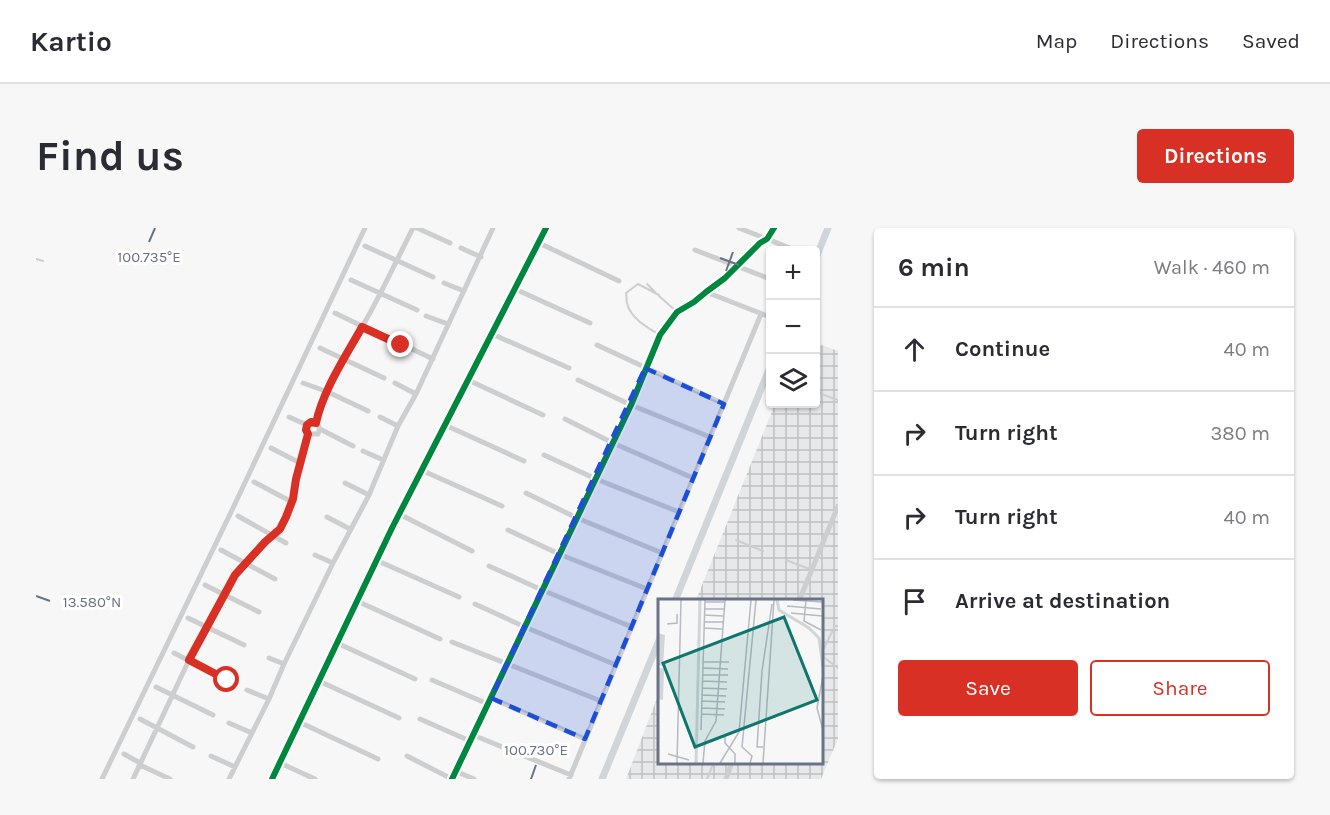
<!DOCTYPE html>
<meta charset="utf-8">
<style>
body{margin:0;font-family:Karla,sans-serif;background:#f7f7f7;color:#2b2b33}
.controls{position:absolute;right:18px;top:18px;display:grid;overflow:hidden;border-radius:6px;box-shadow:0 2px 4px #0004}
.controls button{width:54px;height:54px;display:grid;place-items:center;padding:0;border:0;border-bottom:2px solid #e1e1e2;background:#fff;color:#2b2b33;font:30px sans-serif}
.stop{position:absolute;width:18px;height:18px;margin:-14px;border:4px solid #d93025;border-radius:50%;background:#fff}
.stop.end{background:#d93025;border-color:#fff;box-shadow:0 2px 6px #0008}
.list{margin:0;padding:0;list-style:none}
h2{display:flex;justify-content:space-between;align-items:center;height:78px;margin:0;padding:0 24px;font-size:26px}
h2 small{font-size:20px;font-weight:400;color:#7c7c81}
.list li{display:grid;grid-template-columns:39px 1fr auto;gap:18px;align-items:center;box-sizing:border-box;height:84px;padding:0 24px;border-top:2px solid #e1e1e2}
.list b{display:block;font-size:22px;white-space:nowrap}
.list em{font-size:20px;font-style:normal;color:#7c7c81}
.actions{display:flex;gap:12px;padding:18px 24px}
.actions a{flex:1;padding:14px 0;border:2px solid #d93025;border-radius:6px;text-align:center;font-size:21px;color:#d93025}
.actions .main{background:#d93025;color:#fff}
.icon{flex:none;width:33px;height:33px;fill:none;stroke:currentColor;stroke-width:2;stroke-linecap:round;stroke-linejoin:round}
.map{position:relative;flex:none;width:802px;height:551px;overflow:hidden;border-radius:6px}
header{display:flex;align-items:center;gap:36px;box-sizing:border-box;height:84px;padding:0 30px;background:#fff;border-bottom:2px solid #e1e1e2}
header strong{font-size:28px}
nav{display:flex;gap:33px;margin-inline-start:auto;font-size:21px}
.intro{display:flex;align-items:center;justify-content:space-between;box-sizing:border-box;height:144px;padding:0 36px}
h1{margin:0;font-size:42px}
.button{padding:15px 27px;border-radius:6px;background:#d93025;color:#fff;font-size:21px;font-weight:700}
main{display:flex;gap:36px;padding:0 36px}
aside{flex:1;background:#fff;border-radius:6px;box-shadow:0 2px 4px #0004}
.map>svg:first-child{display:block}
.industrial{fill:url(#industrial-grid)}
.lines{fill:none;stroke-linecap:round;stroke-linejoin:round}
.canal{stroke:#d0d5da;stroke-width:7}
.lane{stroke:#cdced0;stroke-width:2}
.street{stroke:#cdced0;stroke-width:5}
.cycleway-casing{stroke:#fff;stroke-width:10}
.cycleway{stroke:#00873e;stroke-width:6}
.route{stroke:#d93025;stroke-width:8}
.marked{fill:#1d4ed8;fill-opacity:0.2;stroke:#1d4ed8;stroke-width:4.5;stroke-dasharray:12 8;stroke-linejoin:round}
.ticks{fill:none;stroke:#697385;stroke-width:2}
.inset-river{fill:none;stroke:#d0d5da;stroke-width:3}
.inset-road{fill:none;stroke:#b6bac2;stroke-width:1.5}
.view{fill:#0f766e;fill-opacity:0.15;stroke:#0f766e;stroke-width:3}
.inset-edge{fill:none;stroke:#697385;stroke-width:3}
.ticks-label{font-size:15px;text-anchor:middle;fill:#697385;stroke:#fff;stroke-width:6;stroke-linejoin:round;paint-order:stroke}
</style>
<header>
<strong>Kartio</strong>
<nav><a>Map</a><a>Directions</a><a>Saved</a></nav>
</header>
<div class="intro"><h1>Find us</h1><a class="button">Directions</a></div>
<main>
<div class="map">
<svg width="802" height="551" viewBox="0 0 802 551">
<defs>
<pattern id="industrial-grid" width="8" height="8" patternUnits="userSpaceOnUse" patternTransform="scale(1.5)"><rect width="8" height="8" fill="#e7e8e9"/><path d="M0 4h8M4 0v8" fill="none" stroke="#bfc0c2"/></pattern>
</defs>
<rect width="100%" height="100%" fill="#f7f7f7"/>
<path class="industrial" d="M 780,115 L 802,123 L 802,511 L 785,551 L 590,551 L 623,465 L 624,534 L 786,534 L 786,373 L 660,372 L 739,176 L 780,176 Z"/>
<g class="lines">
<path class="canal" d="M 780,30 L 792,0
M 639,373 L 734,139
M 566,551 L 624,410"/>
<path class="lane" d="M 0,31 L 7,33
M 611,56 L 619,64
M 623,67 L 602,56 L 590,65 C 591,68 590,72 591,75 C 594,90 612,100 624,107
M 623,68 L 641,84
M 780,164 L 802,172
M 700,312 L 727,323
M 750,332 L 776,342
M 786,424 L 799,398 L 802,398
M 786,428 L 802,440
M 671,551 L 678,534"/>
<path class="street" d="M 381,0 L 414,15
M 703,0 L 759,22
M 503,15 L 583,53
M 329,18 L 397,49
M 425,20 L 445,29
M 659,22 L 734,51
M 315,52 L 381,82
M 408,55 L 428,63
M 479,61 L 554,95
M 670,64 L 734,89
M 299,85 L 365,117
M 390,88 L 412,96
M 456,106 L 533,140
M 561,117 L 688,176
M 284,120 L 348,150
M 376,121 L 397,131
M 432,152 L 507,187
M 542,152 L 595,177 L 674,209
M 267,155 L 292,164 L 332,183
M 359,155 L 380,166
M 253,189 L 271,197
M 344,189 L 362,198
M 529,191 L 577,215 L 657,250
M 409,197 L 488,233
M 284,201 L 317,218
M 272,206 L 282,206 C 284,201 284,198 280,195 C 288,160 310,129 326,99 C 345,67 360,33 377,0
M 235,220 L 264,235
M 327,223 L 347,232
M 508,227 L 560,251 L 643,284
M 385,242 L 466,278
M 218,254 L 256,274
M 309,255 L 333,267
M 490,265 L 541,290 L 626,325
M 363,286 L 436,323
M 202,288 L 250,315
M 291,289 L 314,301
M 472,302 L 523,326 L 611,361
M 185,322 L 239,351
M 279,327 L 297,335
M 340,332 L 423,369
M 453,338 L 506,362 L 596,399
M 169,357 L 223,384
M 321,373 L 404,411
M 763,373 L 802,278
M 439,376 L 489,399 L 580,437
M 152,390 L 208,417
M 416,414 L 565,473
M 301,415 L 379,451
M 138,425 L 191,452
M 233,430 L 248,436
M 396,452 L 452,476
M 283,453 L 363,490
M 120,459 L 177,487
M 211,462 L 233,471
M 455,470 L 549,511
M 104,491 L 157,519
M 384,491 L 434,513
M 263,494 L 342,531
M 193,495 L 216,505
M 437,507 L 535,547
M 88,526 L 104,535
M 175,528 L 199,539
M 371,528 L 416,551
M 244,535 L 279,551
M 104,537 L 134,551
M 419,543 L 438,551
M 66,551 L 197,280 L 329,0
M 97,551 L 153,432 L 199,347 L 229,314 L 244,301 L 250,289 L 257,271 L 260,251 L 272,206 L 270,202 L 271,197 L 275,194 L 280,195
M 193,551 L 233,471 L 248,436 L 297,335 L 333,267 L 362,198 L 380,166 L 457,0
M 236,551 L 356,300 L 510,0
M 416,551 L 595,177 L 624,107 L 641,84 L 658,74 L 670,64 L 689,50 L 724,15 L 731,11 L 738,0
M 533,551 L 725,86
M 690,551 L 696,534"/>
<g class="cycleway-casing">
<path id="cycleway" d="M 236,551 L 356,300 L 510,0
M 416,551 L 595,177 L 624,107 L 641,84 L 658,74 L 670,64 L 689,50 L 724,15 L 731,11 L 738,0"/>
</g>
<use href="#cycleway" class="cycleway"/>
</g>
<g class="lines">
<path class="route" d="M 191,452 L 153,432 L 199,347 L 229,314 L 244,301 L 250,289 L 257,271 L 260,251 L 272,206 L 270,202 L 271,197 L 275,194 L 280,195 C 287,162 310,128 326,99 L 365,117"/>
</g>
<path class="marked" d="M 609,140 L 688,176 L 549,511 L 455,470 Z"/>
<path class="ticks" d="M 113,14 L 119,0M 684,30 L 703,37M 690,43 L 697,24M 0,368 L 14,373M 495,551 L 500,537"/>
<g transform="translate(622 371)">
<rect width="165" height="165" fill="#f7f7f7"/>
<path d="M 0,34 L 7,36 L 5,67 L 0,66 ZM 0,68 L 6,70 L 5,101 L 0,100 Z" fill="#d0d5da"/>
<path class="inset-river" d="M 119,1 L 121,11 L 151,29 L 161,39 L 165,68M 38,164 L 42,1"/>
<path class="inset-road" d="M 135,1 L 164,3M 148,1 L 146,22 L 163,31M 47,3 L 66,3M 129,7 L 163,10M 47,10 L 66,10M 133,14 L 164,17M 46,16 L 65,17M 46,23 L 65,23M 9,25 L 19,24 L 19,15M 46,29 L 64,30M 45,63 L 71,63M 45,69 L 70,70M 45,76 L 70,76M 165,77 L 159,109 L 165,131M 45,82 L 69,83M 44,89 L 69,90M 44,96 L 68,97M 44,102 L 67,103M 44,109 L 67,110M 44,115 L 66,116M 43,131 L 47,1M 67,138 L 67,144 L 77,155 L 77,164M 105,148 L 99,148 L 104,72 L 114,5M 10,155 L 31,161M 19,164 L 23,1M 45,164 L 47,142 L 58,122 L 67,1M 62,164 L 81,133 L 93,1M 92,164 L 94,157 L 84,148 L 98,1M 105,164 L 116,1"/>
<path class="view" d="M 126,18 L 159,101 L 37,148 L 5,64 Z"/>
<rect width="165" height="165" class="inset-edge"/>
</g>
<g class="ticks-label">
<text x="113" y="34">100.735°E</text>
<text x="56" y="379">13.580°N</text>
<text x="500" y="527">100.730°E</text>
</g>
</svg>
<div class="controls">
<button>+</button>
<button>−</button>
<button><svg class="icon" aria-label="layers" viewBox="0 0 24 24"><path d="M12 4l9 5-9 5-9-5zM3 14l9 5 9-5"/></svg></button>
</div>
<div class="stop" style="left:191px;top:452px"></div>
<div class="stop end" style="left:365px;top:117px"></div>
</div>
<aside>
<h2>6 min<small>Walk · 460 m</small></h2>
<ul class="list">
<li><svg class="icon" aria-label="ahead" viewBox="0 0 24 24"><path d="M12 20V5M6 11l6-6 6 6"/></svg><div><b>Continue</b></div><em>40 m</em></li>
<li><svg class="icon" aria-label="right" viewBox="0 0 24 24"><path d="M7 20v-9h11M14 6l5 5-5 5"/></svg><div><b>Turn right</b></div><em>380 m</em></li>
<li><svg class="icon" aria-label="right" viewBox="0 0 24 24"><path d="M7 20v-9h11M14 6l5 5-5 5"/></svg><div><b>Turn right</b></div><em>40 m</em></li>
<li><svg class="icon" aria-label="arrive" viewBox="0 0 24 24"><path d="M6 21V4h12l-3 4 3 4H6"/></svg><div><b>Arrive at destination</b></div></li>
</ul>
<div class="actions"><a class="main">Save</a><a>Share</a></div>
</aside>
</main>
